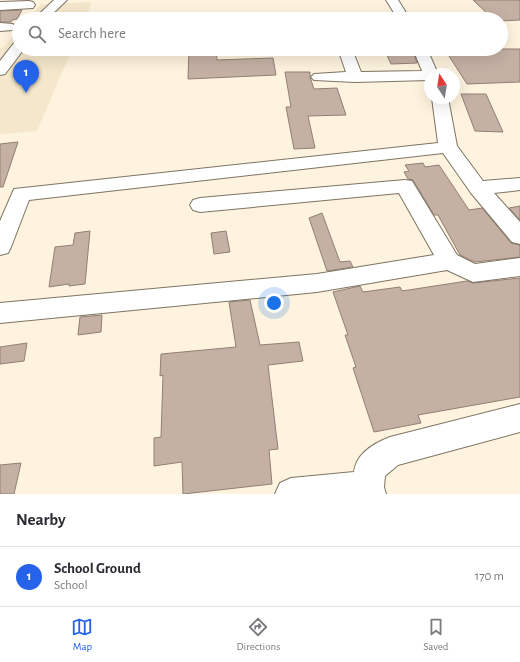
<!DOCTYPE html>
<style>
body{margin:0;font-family:"Alegreya Sans",sans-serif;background:#f2f2f3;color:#2b2b33}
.compass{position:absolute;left:424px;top:68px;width:36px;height:36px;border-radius:50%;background:#fff;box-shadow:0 4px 16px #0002;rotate:348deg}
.you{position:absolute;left:274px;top:303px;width:14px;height:14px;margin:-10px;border:3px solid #fff;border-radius:50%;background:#1a73e8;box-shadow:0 0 0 6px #1a73e833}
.badge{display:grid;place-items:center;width:26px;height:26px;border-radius:50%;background:#2563eb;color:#fff;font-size:13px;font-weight:700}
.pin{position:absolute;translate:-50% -33px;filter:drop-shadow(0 1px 2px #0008)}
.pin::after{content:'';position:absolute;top:21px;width:14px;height:12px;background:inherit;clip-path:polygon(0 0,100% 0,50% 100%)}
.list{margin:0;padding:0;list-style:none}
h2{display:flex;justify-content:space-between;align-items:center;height:52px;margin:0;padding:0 16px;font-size:17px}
h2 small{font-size:13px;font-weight:400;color:#7c7c81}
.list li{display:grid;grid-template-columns:26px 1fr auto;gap:12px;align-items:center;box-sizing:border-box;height:60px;padding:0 16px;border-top:1px solid #e1e1e2}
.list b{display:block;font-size:15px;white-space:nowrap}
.list p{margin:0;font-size:13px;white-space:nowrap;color:#7c7c81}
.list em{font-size:13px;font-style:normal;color:#7c7c81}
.icon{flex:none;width:22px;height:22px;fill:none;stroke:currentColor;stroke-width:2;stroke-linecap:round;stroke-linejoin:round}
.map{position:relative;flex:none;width:520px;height:494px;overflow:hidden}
.search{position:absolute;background:#fff;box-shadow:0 4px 16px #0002;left:12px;right:12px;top:12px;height:44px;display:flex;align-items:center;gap:10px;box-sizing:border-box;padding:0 14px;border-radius:22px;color:#7c7c81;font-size:15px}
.sheet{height:112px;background:#fff}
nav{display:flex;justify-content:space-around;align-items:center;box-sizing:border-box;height:56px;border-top:1px solid #e1e1e2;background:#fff;font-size:11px;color:#7c7c81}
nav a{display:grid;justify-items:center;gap:2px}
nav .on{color:#2563eb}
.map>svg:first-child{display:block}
.built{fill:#f4e7cb}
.building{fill:#c5b1a4;stroke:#927f73}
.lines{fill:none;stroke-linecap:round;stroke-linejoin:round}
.minor-casing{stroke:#7d7462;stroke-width:2}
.minor{fill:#fff;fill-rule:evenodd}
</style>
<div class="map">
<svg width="520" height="494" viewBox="0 0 520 494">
<rect width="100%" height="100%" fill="#fdf3de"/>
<path class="built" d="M 92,2 L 85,19 L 28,19 L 41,4 Z
M 19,30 L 19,49 L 72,49 L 37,131 L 0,134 L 0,48 L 4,47 Z"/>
<path class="building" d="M 473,0 L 520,0 L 520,20 L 501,21 L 501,19 L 493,19 Z
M 22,10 L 17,19 L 12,20 L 11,22 L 0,22 L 0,11 Z
M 189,49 L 216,49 L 217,60 L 273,58 L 276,75 L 188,79 Z
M 384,49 L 412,49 L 417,63 L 391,64 Z
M 484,49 L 520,49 L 520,82 L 467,84 L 447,53 L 487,52 Z
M 285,72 L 310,72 L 310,77 L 314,89 L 337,88 L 346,115 L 308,116 L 315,148 L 294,149 L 286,107 L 291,107 Z
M 461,94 L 486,94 L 503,132 L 475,131 Z
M 18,142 L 3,187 L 0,187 L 0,144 Z
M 423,163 L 425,167 L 439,165 L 469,210 L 482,208 L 511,243 L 520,245 L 520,257 L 475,262 L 460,255 L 438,215 L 434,215 L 413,180 L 408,179 L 404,172 L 409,171 L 405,165 Z
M 520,206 L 520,220 L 509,208 Z
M 322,213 L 340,262 L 350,261 L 353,267 L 327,271 L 309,218 Z
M 90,231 L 85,284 L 69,286 L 69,284 L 49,287 L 55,247 L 73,245 L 75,233 Z
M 226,231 L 230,252 L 214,254 L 211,233 Z
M 520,278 L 520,397 L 418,415 L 421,423 L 374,432 L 353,368 L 356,367 L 345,335 L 348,335 L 333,292 L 360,286 L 363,292 L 400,287 L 402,291 L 467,281 L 473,283 Z
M 250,300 L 260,345 L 299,342 L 303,361 L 268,365 L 278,449 L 269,450 L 272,484 L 183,494 L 182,462 L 154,466 L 154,438 L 161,437 L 163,375 L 160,376 L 161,354 L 236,347 L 229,302 Z
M 102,315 L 101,332 L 78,335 L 80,317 Z
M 27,343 L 24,361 L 0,364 L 0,347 Z
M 21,463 L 14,494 L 0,494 L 0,465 Z"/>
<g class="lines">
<g class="minor-casing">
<path id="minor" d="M 54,0 L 67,0 L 47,19 L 34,19 Z
M 386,0 L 398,0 L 410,19 L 398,19 Z
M 29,1 L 33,2 L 35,5 L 33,8 L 0,10 L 0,2 Z
M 0,23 L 13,24 L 15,27 L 13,30 L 0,31 Z
M 19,42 L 19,49 L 24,49 L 5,74 L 0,75 L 0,61 L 14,43 Z
M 338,49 L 352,49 L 361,72 L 422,71 L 413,49 L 427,49 L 438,74 L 430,74 L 430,80 L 355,82 L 314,80 L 311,77 L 314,74 L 346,72 Z
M 432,98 L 448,98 L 457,146 L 483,181 L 520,178 L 520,190 L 494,193 L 520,222 L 520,244 L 512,242 L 471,193 L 443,153 L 29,200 L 11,247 L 8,253 L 0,255 L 0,221 L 14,189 L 438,143 Z
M 405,180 L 412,181 L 457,255 L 475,264 L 520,258 L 520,276 L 473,282 L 447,270 L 317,292 L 0,323 L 0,303 L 317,274 L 434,255 L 399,193 L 200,212 L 193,210 L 190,205 L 193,200 L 200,198 Z
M 520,404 L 520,432 L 398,465 L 385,476 L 384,487 L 386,494 L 275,494 L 280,483 L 291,478 L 354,472 C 356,454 374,443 390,437 Z"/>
</g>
<use href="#minor" class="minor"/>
</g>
</svg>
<svg class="compass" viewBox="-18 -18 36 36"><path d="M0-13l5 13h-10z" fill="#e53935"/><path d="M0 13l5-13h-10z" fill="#7c7c81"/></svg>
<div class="you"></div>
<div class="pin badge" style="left:26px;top:93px">1</div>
<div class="search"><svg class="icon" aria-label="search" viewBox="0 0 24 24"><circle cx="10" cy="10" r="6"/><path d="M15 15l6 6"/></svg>Search here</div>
</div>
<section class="sheet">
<h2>Nearby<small></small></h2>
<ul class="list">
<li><span class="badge">1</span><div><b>School Ground</b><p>School</p></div><em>170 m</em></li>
</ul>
</section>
<nav>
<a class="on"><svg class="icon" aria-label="map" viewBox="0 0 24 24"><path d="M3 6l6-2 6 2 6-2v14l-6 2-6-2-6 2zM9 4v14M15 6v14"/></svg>Map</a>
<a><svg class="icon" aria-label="directions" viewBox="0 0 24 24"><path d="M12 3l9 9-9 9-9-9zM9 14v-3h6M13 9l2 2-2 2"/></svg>Directions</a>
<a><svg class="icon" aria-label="saved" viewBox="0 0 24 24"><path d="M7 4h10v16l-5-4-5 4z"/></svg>Saved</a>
</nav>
